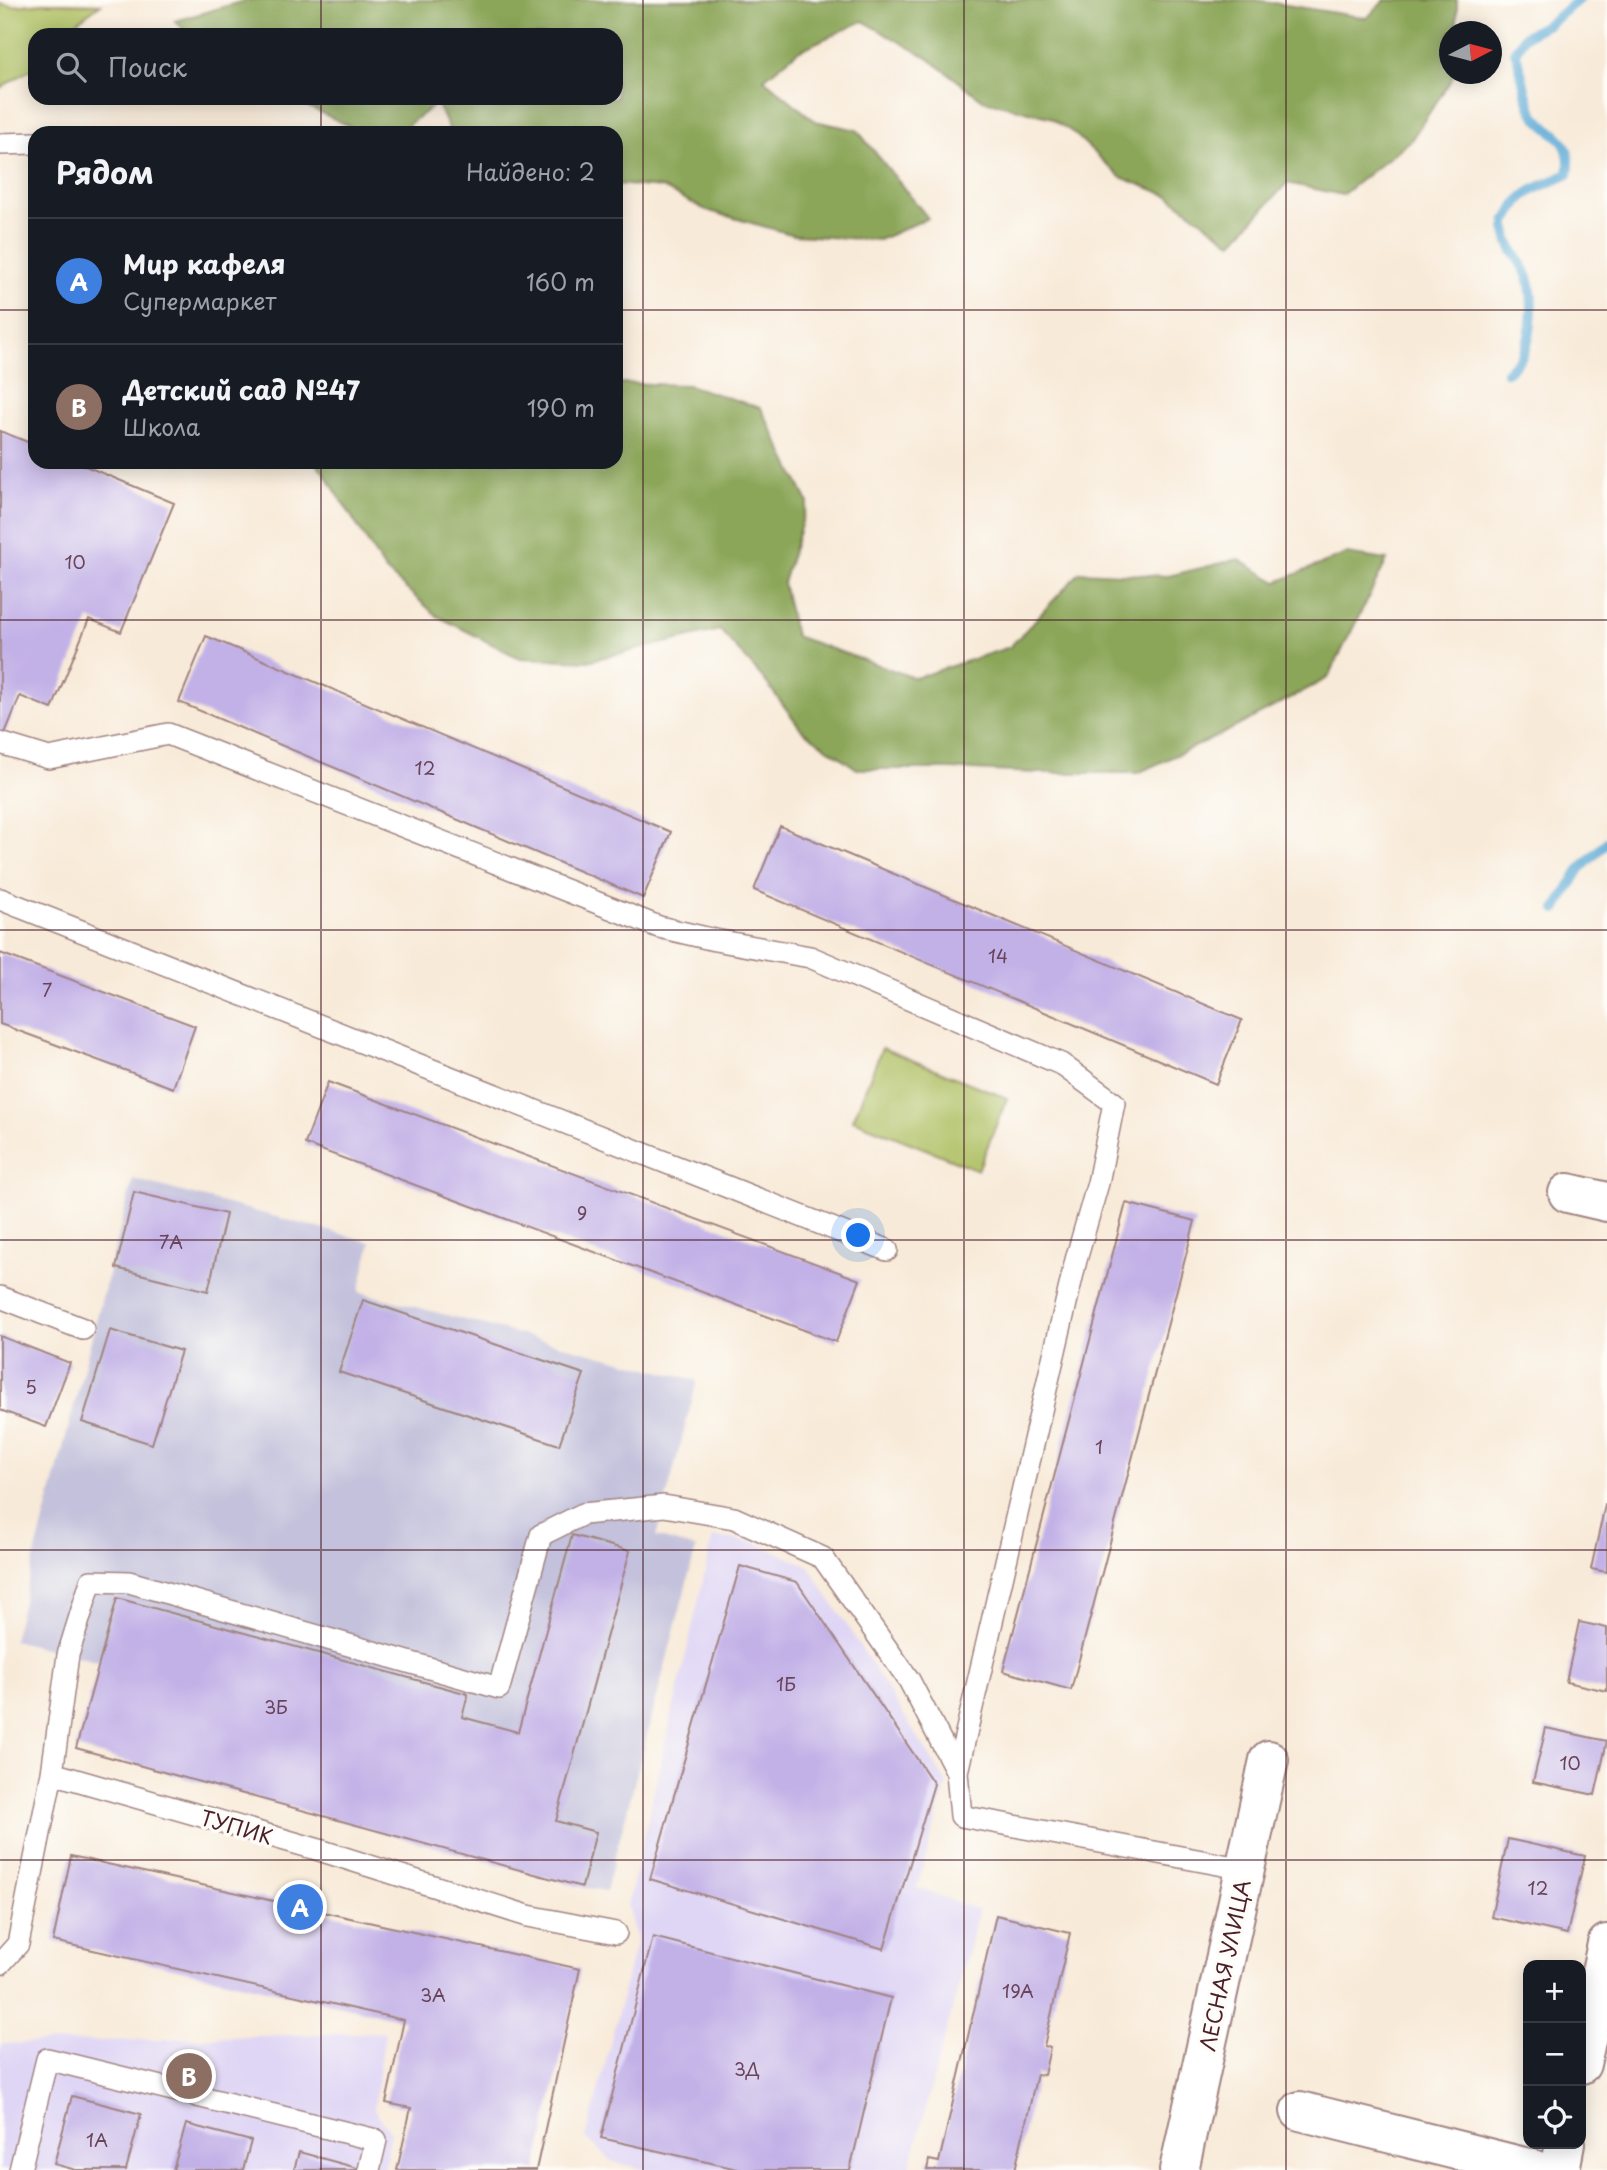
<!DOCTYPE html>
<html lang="ru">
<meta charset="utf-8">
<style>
body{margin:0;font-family:"Playpen Sans",sans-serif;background:#20242c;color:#f1f3f6}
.controls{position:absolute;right:21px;bottom:21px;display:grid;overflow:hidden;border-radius:14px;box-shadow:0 4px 18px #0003}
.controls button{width:63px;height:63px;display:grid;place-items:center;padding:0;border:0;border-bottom:2px solid #363941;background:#171b24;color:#f1f3f6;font:35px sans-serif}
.compass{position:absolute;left:1439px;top:21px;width:63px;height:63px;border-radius:50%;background:#171b24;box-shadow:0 4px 18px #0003;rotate:84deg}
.you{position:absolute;left:859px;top:1236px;width:24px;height:24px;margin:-18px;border:5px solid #fff;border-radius:50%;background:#1a73e8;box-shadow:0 0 0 10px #1a73e833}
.badge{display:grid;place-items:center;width:46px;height:46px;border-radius:50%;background:#d93025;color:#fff;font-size:23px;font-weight:700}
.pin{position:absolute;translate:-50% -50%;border:4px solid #fff;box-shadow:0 2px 7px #0006}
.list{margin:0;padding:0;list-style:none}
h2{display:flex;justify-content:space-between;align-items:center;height:91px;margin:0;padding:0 28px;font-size:30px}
h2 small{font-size:23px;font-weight:400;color:#9ea1a6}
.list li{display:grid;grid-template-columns:46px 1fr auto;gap:21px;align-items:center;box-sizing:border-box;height:126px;padding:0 28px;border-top:2px solid #363941}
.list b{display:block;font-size:26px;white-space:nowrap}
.list p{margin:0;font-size:23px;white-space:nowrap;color:#9ea1a6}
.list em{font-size:23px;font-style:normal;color:#9ea1a6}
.icon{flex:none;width:38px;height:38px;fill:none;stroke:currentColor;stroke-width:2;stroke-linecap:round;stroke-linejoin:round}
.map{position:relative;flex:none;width:1607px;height:2170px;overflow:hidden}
.search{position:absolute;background:#171b24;box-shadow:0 4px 18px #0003;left:28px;top:28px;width:595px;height:77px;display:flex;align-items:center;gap:18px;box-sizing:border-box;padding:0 24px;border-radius:21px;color:#9ea1a6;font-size:26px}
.panel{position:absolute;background:#171b24;box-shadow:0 4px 18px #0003;left:28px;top:126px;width:595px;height:343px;border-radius:21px}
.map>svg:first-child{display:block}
.built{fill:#dfd5f5}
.industrial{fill:#c3c1db}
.green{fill:#afc063;stroke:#7c7047;stroke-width:2}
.forest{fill:#8ba659;stroke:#6a6242;stroke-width:2}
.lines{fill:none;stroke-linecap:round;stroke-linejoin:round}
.stream{stroke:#5daad6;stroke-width:10}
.building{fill:#c2b1e7}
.lane-casing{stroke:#a18482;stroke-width:24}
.street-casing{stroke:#a18482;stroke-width:42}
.lane{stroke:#fff;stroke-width:21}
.street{stroke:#fff;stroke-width:38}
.grid{fill:none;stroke:#4a1f2b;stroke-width:2;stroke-opacity:0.55}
.labels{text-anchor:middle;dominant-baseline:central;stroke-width:7;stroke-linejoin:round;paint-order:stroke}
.number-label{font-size:18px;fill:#68445a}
.street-label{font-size:21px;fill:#4a1f2b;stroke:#fdfcf7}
</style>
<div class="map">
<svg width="1607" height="2170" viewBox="0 0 1607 2170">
<rect width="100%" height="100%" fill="#fdfcf7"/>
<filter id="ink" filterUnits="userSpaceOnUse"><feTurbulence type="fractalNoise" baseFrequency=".0143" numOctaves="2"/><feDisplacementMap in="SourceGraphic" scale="14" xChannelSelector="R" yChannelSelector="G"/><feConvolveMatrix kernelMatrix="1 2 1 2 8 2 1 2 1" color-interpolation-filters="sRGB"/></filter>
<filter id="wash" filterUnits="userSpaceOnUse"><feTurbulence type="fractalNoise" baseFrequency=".00686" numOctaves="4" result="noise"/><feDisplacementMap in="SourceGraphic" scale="28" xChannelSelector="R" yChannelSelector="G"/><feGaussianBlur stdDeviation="1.57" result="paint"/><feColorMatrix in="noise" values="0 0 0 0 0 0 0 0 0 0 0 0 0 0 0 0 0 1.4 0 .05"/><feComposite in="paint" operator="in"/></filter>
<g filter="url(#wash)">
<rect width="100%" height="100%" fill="#f8ead8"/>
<path class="built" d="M 713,1537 L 754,1542 L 809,1566 L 947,1783 L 917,1888 L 979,1910 L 909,2170 L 648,2170 L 612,2162 L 586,2138 L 637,1939 L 628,1905 Z
M 385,2032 L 374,2109 L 391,2132 L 384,2170 L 0,2170 L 0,2044 Z"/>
<path class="industrial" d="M 133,1179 L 371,1242 L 359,1292 L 697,1381 L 656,1537 L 696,1548 L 606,1891 L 582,1887 L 76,1748 L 100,1662 L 13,1640 Z"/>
<path class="green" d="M 45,3 L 101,4 L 66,30 L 63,35 L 35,35 L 35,67 L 0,88 L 0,4 L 12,6 Z
M 882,1048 L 1007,1098 L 978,1170 L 853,1120 Z"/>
<path class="forest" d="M 247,0 L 1255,0 L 1367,18 L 1385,0 L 1457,0 L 1457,31 L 1450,32 L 1450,74 L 1455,74 L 1411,140 L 1342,195 L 1287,183 L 1232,243 L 1169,196 L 1120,177 L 1075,134 L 1049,117 L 983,100 L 928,58 L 863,21 L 798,51 L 764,79 L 815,121 L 857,130 L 928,218 L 879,240 L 794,235 L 706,210 L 663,188 L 616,184 L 616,133 L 451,133 L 437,103 L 397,133 L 364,133 L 290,98 L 616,98 L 616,35 L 190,35 L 175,21 Z
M 616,383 L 688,385 L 761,408 L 808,502 L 783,583 L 795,636 L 915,678 L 1010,647 L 1080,572 L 1168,576 L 1238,559 L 1277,582 L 1346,554 L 1387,560 L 1328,678 L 1232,729 L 1138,773 L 1037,773 L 951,769 L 857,769 L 802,730 L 762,677 L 720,630 L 588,661 L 519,658 L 437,616 L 385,570 L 323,471 L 315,462 L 616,462 Z"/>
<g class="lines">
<path class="stream" d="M 1507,372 C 1512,367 1518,362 1522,356 C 1533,336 1536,291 1525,271 C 1514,250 1506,247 1506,221 C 1513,214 1515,204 1522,198 C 1534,186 1553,182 1568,174 C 1575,132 1544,135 1532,110 C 1523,91 1523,72 1515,52 L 1525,36 L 1550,23 L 1578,0
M 1556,909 L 1580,869 L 1607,842"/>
</g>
<g id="blocks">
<path class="building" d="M 0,431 L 35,445 L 35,462 L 76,462 L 174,503 L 121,632 L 89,619 L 52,709 L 20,696 L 4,736 L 0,735 Z
M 206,636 L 671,832 L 643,898 L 179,702 Z
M 780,826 L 1242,1020 L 1216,1084 L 754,890 Z
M 0,953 L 195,1026 L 173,1088 L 0,1024 Z
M 328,1082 L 860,1280 L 836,1342 L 305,1144 Z
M 134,1192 L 226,1214 L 208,1291 L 116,1268 Z
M 1126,1203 L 1195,1221 L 1071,1690 L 1003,1671 Z
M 363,1300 L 584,1374 L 559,1445 L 339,1372 Z
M 110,1330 L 181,1351 L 152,1444 L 82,1422 Z
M 0,1336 L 70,1363 L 46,1427 L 0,1410 Z
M 1605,1505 L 1607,1506 L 1607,1572 L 1591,1569 Z
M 572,1535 L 630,1551 L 556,1821 L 596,1832 L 582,1887 L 76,1748 L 117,1598 L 468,1694 L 462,1717 L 518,1732 Z
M 740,1566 L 797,1582 L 934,1784 L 884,1949 L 650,1879 Z
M 1579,1622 L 1607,1628 L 1607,1691 L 1566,1682 Z
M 1546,1728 L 1607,1741 L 1595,1795 L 1533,1782 Z
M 1508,1839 L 1585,1856 L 1567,1934 L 1491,1917 Z
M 71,1856 L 580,1969 L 536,2170 L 397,2170 L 411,2108 L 386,2103 L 404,2020 L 53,1941 Z
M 996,1915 L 1070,1933 L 1044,2046 L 1050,2048 L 1044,2075 L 1037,2074 L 1015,2170 L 927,2170 L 929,2160 L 939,2162 Z
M 653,1937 L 891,1998 L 850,2170 L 742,2170 L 601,2138 Z
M 72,2096 L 141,2114 L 126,2170 L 76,2170 L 54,2164 Z
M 186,2124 L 251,2141 L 243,2170 L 173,2170 Z
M 299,2152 L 361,2169 L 361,2170 L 294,2170 Z"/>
</g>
</g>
<g filter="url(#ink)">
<use href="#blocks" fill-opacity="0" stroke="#a18482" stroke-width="2"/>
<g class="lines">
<g class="lane-casing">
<path id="lane" d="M 0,144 L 35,143
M 0,743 L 49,758 L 168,734 L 659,927 L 715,940 L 810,957 L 1061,1064 L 1114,1103 L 1098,1183 L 1076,1260 L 957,1772 L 961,1816 L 1245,1869
M 0,899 L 887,1250
M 0,1297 L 83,1329
M 52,1773 L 68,1655 L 91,1581 L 129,1582 L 499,1688 L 541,1535 L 583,1514 L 664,1506 L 734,1518 L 823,1558 L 909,1680 L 957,1772
M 0,1964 L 18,1944 L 52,1773 L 316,1849 L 528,1916 L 616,1933
M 20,2170 L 47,2059 L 376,2140 L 369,2170"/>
</g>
<g class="street-casing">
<path id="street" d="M 1568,1193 L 1607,1202
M 1581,2064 L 1607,1944
M 1300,2111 L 1536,2170
M 1179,2170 L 1269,1760
M 1560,2170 L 1565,2144"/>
</g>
<use href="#lane" class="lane"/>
<use href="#street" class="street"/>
</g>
</g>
<path class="grid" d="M 321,0 L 321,35M 643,0 L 643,2170M 964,0 L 964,2170M 1286,0 L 1286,2170M 321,98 L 321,133M 0,310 L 35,310M 616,310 L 1607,310M 321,462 L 321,2170M 0,620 L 1607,620M 0,930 L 1607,930M 0,1240 L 1607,1240M 0,1550 L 1607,1550M 0,1860 L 1607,1860"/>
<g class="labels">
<g class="number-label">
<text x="75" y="561">10</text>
<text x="425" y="767">12</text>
<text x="998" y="955">14</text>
<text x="47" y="989">7</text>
<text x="582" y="1212">9</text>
<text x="171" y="1241">7А</text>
<text x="31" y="1386">5</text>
<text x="1099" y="1446">1</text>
<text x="786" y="1683">1Б</text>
<text x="276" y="1706">3Б</text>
<text x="1570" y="1762">10</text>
<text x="1538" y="1887">12</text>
<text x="1018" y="1990">19А</text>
<text x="433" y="1994">3А</text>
<text x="747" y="2068">3Д</text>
<text x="97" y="2139">1А</text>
</g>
<g class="street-label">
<text transform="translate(237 1826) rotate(16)">ТУПИК</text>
<text transform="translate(1224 1965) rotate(-78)">ЛЕСНАЯ УЛИЦА</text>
</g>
</g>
</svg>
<div class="controls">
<button>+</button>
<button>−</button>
<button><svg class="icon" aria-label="locate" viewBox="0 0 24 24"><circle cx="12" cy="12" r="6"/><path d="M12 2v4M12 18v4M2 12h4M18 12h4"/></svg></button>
</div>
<svg class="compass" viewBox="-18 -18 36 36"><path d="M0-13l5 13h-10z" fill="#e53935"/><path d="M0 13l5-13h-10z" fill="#9ea1a6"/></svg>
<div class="you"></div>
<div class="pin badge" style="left:300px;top:1907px;background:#3f7fe0">A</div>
<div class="pin badge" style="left:189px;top:2076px;background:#8d6e63">B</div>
<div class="search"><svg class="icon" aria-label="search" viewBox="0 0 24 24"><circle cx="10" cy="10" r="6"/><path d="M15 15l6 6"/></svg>Поиск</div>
<section class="panel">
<h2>Рядом<small>Найдено: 2</small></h2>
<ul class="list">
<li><span class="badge" style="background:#3f7fe0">A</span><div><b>Мир кафеля</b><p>Супермаркет</p></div><em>160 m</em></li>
<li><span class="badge" style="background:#8d6e63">B</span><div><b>Детский сад №47</b><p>Школа</p></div><em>190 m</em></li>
</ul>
</section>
</div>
